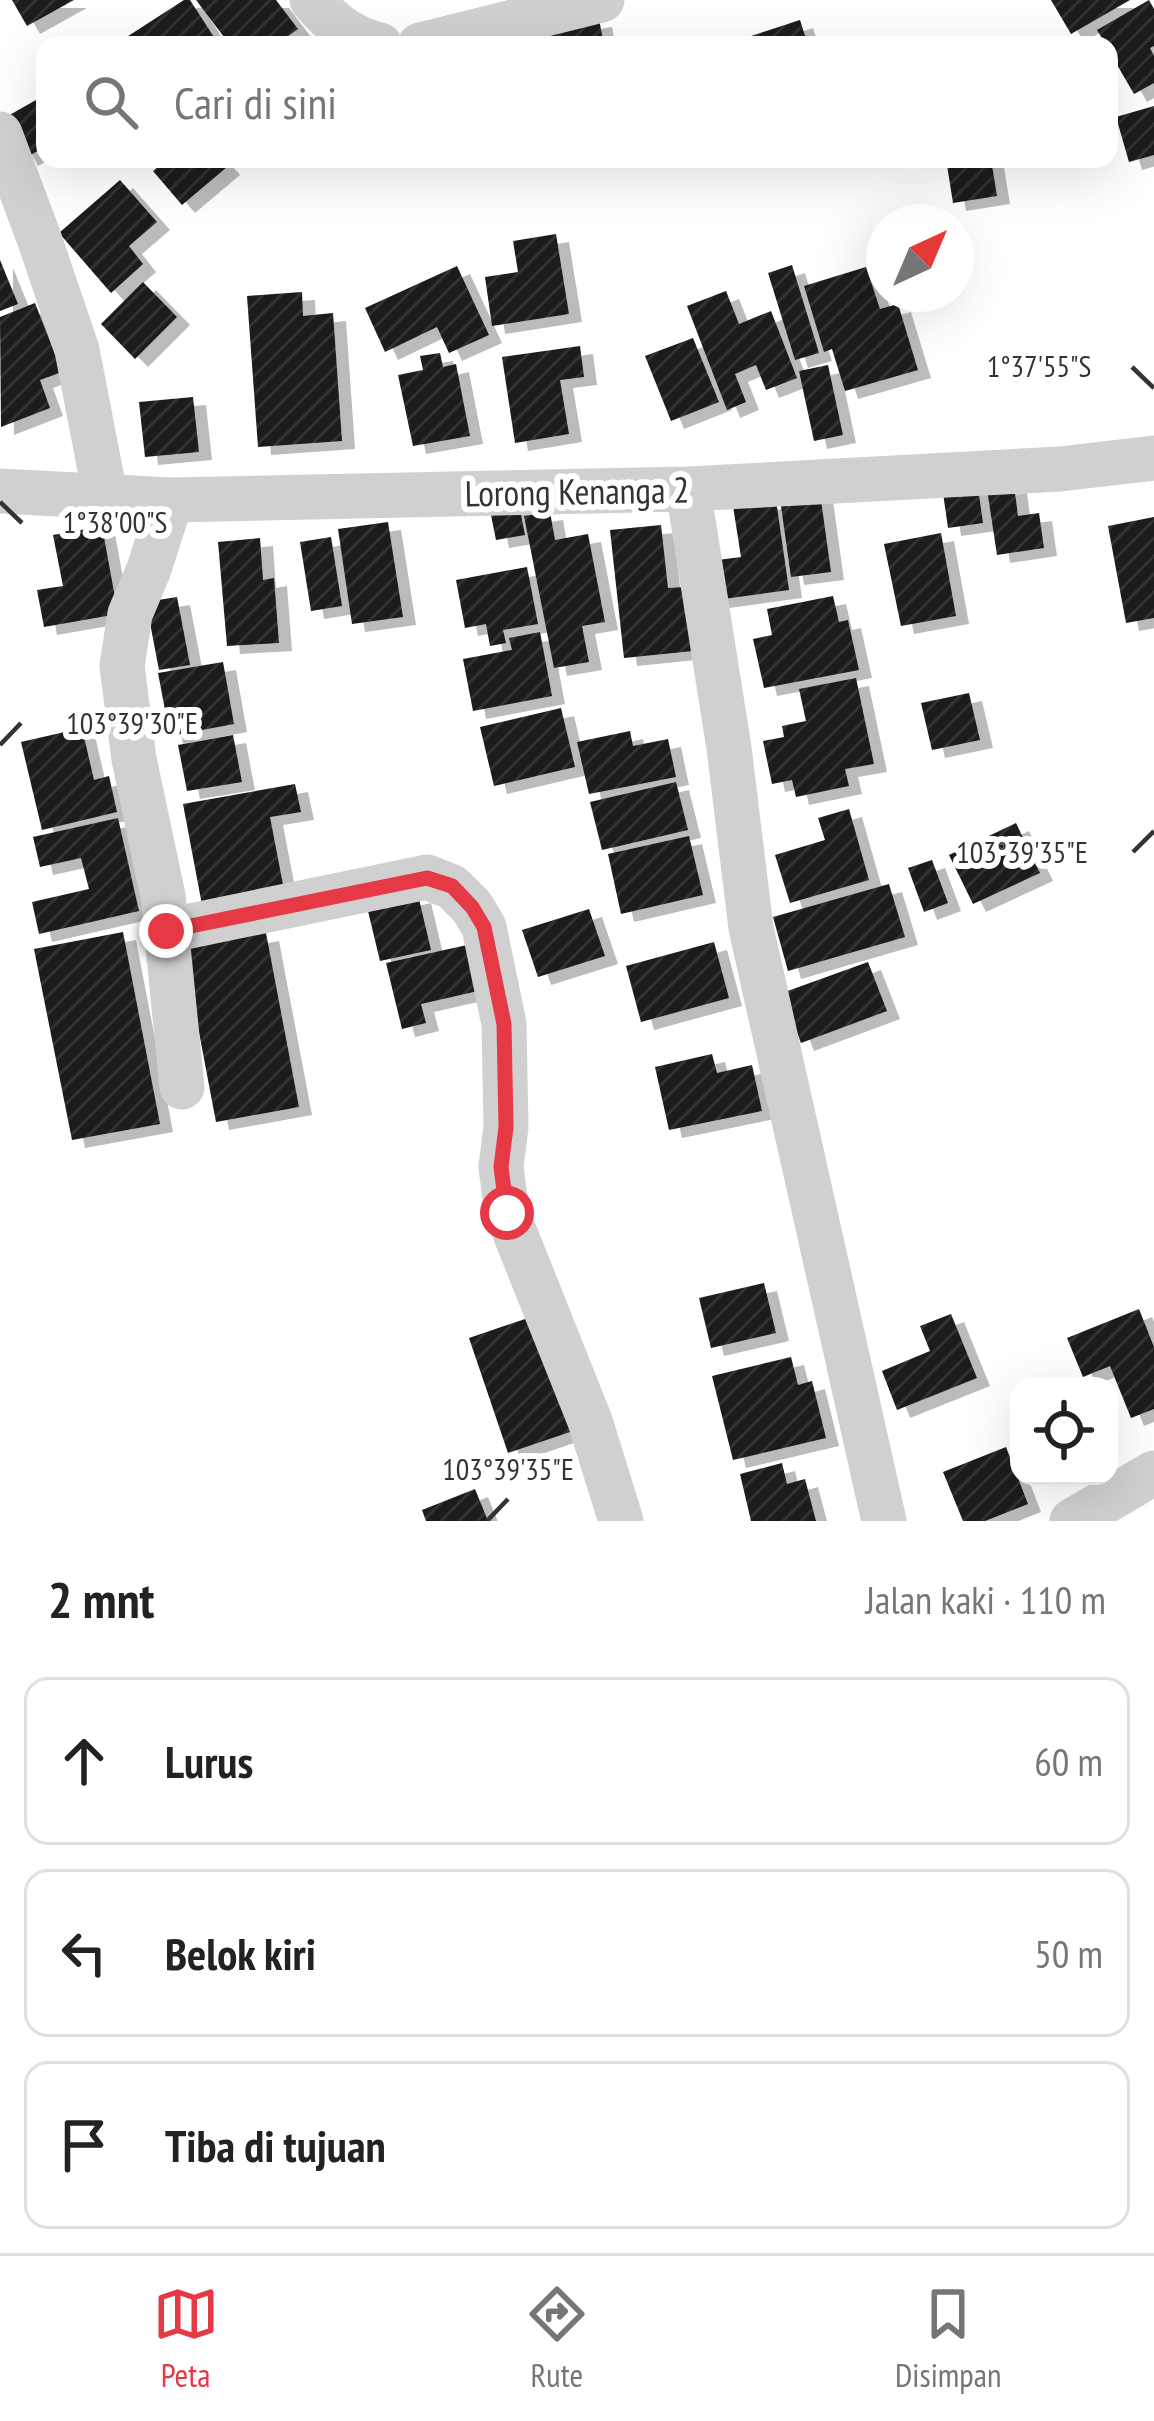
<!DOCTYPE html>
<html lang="id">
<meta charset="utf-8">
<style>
body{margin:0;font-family:"PT Sans Narrow",sans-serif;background:#f2f2f2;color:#222}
.controls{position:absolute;right:36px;bottom:36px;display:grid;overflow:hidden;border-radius:24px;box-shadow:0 12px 48px #0002}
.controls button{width:108px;height:108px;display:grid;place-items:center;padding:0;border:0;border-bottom:3px solid #e0e0e0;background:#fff;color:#222;font:60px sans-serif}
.compass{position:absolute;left:866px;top:204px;width:108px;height:108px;border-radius:50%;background:#fff;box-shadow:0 12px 48px #0002;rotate:44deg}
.stop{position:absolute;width:36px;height:36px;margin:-27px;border:9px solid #e63946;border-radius:50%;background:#fff}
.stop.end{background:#e63946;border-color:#fff;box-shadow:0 3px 12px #0008}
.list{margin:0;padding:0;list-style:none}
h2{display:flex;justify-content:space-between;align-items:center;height:156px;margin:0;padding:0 48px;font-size:51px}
h2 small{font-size:39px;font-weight:400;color:#767676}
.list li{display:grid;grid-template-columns:78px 1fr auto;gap:36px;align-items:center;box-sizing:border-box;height:168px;margin:0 24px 24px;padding:0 24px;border:3px solid #e0e0e0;border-radius:24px}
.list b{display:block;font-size:45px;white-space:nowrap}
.list em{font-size:39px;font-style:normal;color:#767676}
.icon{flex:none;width:66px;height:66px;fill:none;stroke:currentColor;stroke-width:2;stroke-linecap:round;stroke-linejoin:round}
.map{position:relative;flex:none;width:1154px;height:1521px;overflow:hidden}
.search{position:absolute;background:#fff;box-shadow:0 12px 48px #0002;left:36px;right:36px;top:36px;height:132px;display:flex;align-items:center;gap:30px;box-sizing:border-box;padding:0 42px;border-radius:24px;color:#767676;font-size:45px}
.sheet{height:732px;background:#fff}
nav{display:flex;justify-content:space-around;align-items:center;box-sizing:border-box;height:168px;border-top:3px solid #e0e0e0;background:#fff;font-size:33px;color:#767676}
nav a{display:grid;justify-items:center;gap:6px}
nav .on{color:#e63946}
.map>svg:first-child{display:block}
.building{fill:url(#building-hatch);filter:url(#shadow)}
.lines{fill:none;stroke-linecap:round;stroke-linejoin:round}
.minor{stroke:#d0d0d0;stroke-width:45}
.route{stroke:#e63946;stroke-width:15}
.ticks{fill:none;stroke:#333;stroke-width:4.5}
.labels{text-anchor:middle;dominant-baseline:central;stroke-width:12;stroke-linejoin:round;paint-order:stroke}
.street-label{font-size:36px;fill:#333;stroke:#fff}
.ticks-label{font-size:30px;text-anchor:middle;fill:#333;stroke:#fff;stroke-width:12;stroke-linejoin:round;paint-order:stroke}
</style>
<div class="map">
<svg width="1154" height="1521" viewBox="0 0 1154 1521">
<defs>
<pattern id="building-hatch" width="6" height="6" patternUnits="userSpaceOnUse" patternTransform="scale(3)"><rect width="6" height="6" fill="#1a1a1a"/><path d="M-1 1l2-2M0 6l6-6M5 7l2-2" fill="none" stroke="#333"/></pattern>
<filter id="shadow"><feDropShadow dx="13" dy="8" stdDeviation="0" flood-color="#0004"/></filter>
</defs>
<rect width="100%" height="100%" fill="#fff"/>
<path class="building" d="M 12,0 L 74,0 L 27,26 Z
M 184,0 L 190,0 L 219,45 L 125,45 L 122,40 Z
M 196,0 L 276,0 L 298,29 L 276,45 L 230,45 Z
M 1051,0 L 1130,0 L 1071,34 Z
M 1149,0 L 1154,9 L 1154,46 L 1150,48 L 1154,56 L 1154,83 L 1134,94 L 1109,51 L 1109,45 L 1106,45 L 1097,30 Z
M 599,19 L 604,45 L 515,45 L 513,33 Z
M 800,20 L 808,45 L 728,45 L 727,44 Z
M 45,95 L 45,147 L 25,158 L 4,118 Z
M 1154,106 L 1154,155 L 1129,162 L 1116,117 Z
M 167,159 L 220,159 L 227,167 L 182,205 L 153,171 Z
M 946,159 L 991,159 L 997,196 L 953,203 Z
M 120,180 L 157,222 L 129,246 L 143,264 L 111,293 L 59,233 Z
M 556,234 L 569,314 L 492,326 L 485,277 L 518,272 L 513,241 Z
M 0,260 L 18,304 L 0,311 Z
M 792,265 L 819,353 L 795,360 L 768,273 Z
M 457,266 L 489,335 L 449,353 L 437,327 L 385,352 L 365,308 Z
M 866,267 L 880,309 L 898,304 L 918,370 L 845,391 L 832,349 L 824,352 L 804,286 Z
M 143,282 L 177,317 L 135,359 L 101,324 Z
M 726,291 L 739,324 L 771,311 L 797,378 L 766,390 L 756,365 L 735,374 L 746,402 L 727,410 L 687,306 Z
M 302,292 L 303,316 L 333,313 L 342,441 L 258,447 L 247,296 Z
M 35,303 L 62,372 L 40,380 L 50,408 L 1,427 L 0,317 Z
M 693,338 L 719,402 L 671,421 L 645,356 Z
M 580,346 L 584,377 L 560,380 L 569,434 L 515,443 L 502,357 Z
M 440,353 L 443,367 L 456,364 L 470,436 L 413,446 L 398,375 L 423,370 L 420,356 Z
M 828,365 L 843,435 L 814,441 L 799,371 Z
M 193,397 L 199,452 L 145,457 L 139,402 Z
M 977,481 L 983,523 L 948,528 L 942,486 Z
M 1014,485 L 1018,516 L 1039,513 L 1044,548 L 997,555 L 987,489 Z
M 820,493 L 831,572 L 791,577 L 780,499 Z
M 776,500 L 789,590 L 716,600 L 710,561 L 741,557 L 733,506 Z
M 519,505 L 525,535 L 496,540 L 490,510 Z
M 550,512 L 555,540 L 588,534 L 605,622 L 582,626 L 589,662 L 554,668 L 524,516 Z
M 1154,517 L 1154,618 L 1126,623 L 1108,526 Z
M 388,522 L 403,617 L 352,624 L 338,529 Z
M 661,525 L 668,588 L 686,587 L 693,651 L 624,658 L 610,530 Z
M 102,526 L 118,614 L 44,627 L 37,590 L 63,586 L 53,535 Z
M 941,533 L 956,616 L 901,626 L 884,544 Z
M 331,537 L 342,606 L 311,611 L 300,542 Z
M 260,538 L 263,580 L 274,578 L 279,643 L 227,646 L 218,542 Z
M 527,567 L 538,624 L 503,630 L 506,643 L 490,646 L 486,624 L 465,628 L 456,580 Z
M 833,596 L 839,622 L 848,620 L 859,670 L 764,688 L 753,639 L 772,635 L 767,609 Z
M 177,597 L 190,665 L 159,670 L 146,602 Z
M 540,632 L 552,696 L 473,711 L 463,659 L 512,650 L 509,638 Z
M 223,662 L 234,724 L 170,736 L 158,673 Z
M 856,678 L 874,764 L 845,769 L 849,786 L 796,797 L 792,780 L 772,784 L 763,741 L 784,737 L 782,726 L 806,721 L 799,689 Z
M 969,693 L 980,740 L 932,750 L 921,703 Z
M 561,708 L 575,767 L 494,786 L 480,727 Z
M 82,728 L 94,780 L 109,776 L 117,812 L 42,830 L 21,742 Z
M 630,731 L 633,746 L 668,739 L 676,777 L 589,794 L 577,742 Z
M 233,735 L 242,782 L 187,791 L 178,745 Z
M 676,782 L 688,830 L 602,850 L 590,802 Z
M 295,784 L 301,812 L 270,817 L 284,890 L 202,905 L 183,804 Z
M 849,809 L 869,880 L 790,903 L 775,855 L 825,840 L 818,818 Z
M 118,818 L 139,911 L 39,934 L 32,902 L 89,889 L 81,858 L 40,867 L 33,837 Z
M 1016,823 L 1040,873 L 973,904 L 949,855 Z
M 689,836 L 703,895 L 621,914 L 608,854 Z
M 932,860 L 948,903 L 924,912 L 908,868 Z
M 889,884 L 905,937 L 788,971 L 773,917 Z
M 418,895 L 431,950 L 380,961 L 367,907 Z
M 589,909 L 605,956 L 538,977 L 522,930 Z
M 123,932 L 160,1124 L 72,1140 L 34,949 Z
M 266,933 L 299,1107 L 216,1122 L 183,948 Z
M 714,942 L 729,998 L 641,1022 L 626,966 Z
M 467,945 L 478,991 L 421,1004 L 426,1023 L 402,1029 L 386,963 Z
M 868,962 L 887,1011 L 801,1043 L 782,993 Z
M 712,1054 L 717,1073 L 752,1065 L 762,1111 L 669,1130 L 655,1067 Z
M 764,1283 L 776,1333 L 711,1348 L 699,1298 Z
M 1139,1309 L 1154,1347 L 1154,1409 L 1131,1418 L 1110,1366 L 1083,1377 L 1067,1338 Z
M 951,1314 L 977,1378 L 897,1410 L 882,1371 L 930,1351 L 920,1326 Z
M 534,1316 L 573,1431 L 508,1453 L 469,1338 Z
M 791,1357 L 798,1385 L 812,1381 L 826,1438 L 733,1460 L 712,1376 Z
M 1006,1447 L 1028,1504 L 985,1521 L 963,1521 L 943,1472 Z
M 782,1463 L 787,1484 L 805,1479 L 816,1521 L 751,1521 L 740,1474 Z
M 475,1489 L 488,1521 L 426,1521 L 422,1510 Z"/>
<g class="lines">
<path class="minor" d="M 312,0 C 331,22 351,39 380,45
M 420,45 L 602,0
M 0,134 L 39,238 L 77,350 L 105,495
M 688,489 L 729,748 L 751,928 L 884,1521
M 0,491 L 171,500 L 688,489 L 1060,469 L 1154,458
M 171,500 L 149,569 L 130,614 L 122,666 L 134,759 L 163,896 L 182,1087
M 166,931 L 427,877 L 452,887 L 472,907 L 484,927 L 504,1024 L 506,1127 L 501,1167 L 507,1213 L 590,1421 L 621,1521
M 1072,1521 L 1154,1473"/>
</g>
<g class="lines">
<path class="route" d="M 166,931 L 427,878 L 452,886 L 472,907 L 484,927 L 504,1024 L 506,1127 L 501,1167 L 507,1213"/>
</g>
<path class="ticks" d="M 1132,367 L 1154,388M 0,502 L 22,523M 0,745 L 21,723M 1133,852 L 1154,831M 487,1521 L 508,1499"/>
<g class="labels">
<g class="street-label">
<text transform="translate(577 491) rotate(-1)">Lorong Kenanga 2</text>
</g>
</g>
<g class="ticks-label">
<text x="1039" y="377">1°37'55"S</text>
<text x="115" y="533">1°38'00"S</text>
<text x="132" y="734">103°39'30"E</text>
<text x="1022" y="863">103°39'35"E</text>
<text x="508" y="1480">103°39'35"E</text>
</g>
</svg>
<div class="controls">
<button><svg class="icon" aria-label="locate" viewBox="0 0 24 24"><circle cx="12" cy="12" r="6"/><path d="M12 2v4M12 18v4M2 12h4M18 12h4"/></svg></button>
</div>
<svg class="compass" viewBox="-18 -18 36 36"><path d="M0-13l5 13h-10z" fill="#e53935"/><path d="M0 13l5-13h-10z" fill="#767676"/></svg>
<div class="stop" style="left:507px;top:1213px"></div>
<div class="stop end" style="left:166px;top:931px"></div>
<div class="search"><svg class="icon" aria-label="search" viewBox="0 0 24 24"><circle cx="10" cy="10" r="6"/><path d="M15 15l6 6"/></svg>Cari di sini</div>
</div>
<section class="sheet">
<h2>2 mnt<small>Jalan kaki · 110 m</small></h2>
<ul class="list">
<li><svg class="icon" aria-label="ahead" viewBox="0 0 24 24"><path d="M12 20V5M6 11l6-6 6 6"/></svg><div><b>Lurus</b></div><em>60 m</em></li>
<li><svg class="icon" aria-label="left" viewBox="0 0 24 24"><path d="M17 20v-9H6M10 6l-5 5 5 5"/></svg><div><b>Belok kiri</b></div><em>50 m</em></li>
<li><svg class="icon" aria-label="arrive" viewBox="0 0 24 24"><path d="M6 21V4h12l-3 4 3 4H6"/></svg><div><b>Tiba di tujuan</b></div></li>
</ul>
</section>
<nav>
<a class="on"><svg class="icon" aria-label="map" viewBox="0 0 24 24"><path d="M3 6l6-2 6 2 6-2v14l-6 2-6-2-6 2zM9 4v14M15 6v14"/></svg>Peta</a>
<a><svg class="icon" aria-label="directions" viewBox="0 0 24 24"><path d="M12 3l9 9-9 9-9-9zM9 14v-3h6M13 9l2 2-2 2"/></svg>Rute</a>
<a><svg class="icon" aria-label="saved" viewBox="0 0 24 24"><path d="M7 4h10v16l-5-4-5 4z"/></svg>Disimpan</a>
</nav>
